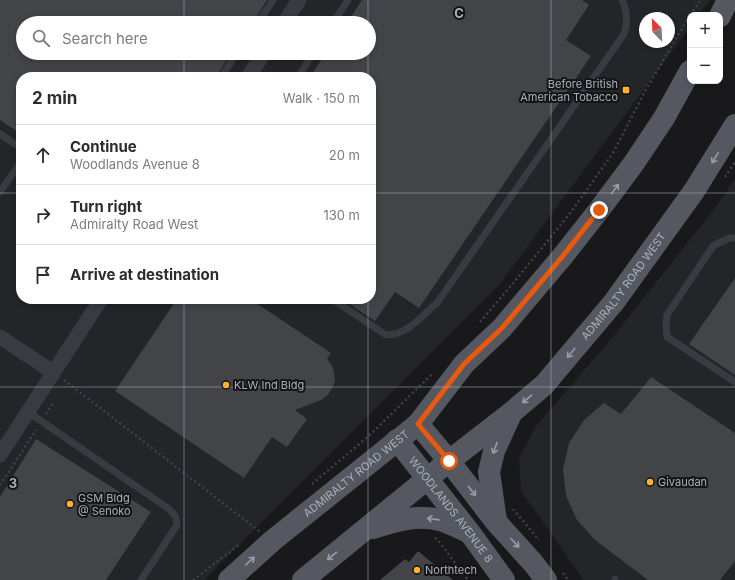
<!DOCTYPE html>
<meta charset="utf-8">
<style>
body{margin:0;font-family:Inter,sans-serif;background:#f7f7f7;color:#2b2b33}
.controls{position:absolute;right:12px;top:12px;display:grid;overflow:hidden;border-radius:8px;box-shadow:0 2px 6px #0003}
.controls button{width:36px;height:36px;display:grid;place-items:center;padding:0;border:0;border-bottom:1px solid #e1e1e2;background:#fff;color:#2b2b33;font:20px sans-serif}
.compass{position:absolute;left:639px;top:12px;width:36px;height:36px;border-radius:50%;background:#fff;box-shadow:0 2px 6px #0003;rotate:336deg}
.stop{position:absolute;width:12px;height:12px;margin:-9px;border:3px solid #ea580c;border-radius:50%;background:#fff}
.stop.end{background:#ea580c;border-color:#fff;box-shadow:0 1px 4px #0008}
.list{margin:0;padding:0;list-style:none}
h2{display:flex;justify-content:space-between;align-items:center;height:52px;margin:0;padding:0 16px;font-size:17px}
h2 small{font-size:13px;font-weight:400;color:#7c7c81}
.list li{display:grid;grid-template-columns:26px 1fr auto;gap:12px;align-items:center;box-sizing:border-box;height:60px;padding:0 16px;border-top:1px solid #e1e1e2}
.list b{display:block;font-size:15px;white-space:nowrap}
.list p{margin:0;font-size:13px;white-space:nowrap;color:#7c7c81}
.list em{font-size:13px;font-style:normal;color:#7c7c81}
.icon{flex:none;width:22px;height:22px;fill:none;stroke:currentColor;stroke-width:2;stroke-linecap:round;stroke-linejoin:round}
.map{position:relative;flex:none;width:735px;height:580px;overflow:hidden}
.search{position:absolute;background:#fff;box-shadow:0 2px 6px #0003;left:16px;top:16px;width:360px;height:44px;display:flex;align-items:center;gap:10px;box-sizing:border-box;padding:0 14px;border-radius:22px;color:#7c7c81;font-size:15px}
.panel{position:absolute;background:#fff;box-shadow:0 2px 6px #0003;left:16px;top:72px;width:360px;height:232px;border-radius:16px}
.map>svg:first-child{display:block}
.built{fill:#242528;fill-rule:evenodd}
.building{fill:#434448}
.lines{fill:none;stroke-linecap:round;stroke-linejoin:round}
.path{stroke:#3f4248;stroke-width:2.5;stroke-dasharray:2 3;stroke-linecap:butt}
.lane{stroke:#393b41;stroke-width:7}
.street{stroke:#393b41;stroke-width:15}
.primary{stroke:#555860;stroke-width:22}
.oneway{stroke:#999eaa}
.route{stroke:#ea580c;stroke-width:5}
.grid{fill:none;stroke:#aab0bc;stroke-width:1;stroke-opacity:0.55}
.poi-dot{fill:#ffb22d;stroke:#141416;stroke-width:1.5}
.labels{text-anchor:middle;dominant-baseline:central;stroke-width:4;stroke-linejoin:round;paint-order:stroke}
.poi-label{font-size:11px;fill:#aab0bc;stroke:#141416;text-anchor:start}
.street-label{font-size:11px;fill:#aab0bc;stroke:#141416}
.grid-label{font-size:13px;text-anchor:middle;font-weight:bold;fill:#aab0bc;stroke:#141416;stroke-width:4;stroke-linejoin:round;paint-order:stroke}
</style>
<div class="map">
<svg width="735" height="580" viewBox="0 0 735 580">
<rect width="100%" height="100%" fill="#19191b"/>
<path class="built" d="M 0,0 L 710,0 L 699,15 L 690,15 L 690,27 L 499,285 L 204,580 L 0,580 ZM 645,18 L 669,18 L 669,42 L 645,42 ZM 23,23 L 369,23 L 369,53 L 23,53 ZM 21,77 L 371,77 L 371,299 L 21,299 Z
M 735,179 L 735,580 L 584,580 L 521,491 L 519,459 L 536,426 L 611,339 L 711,213 Z"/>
<path class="building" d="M 0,0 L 267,0 L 253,23 L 23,23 L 23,53 L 231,53 L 216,77 L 21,77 L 21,134 L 0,120 Z
M 362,0 L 582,0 L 589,5 L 566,40 L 591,56 L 419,308 L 395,292 L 375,321 L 342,299 L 371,299 L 371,77 L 310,77 L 326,53 L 369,53 L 369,23 L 347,23 Z
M 735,278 L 735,375 L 689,344 Z
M 177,299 L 250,299 L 331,353 L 327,359 L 332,365 L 334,373 L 335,381 L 332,388 L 328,395 L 321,400 L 295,410 L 307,419 L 287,447 L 272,437 L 244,478 L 115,391 Z
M 651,377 L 735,433 L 735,561 L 720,580 L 648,580 L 595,540 L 577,520 L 566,496 L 563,469 L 569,443 L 584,420 L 604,403 L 621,414 Z
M 36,439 L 151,512 L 106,580 L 0,580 L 0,497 Z
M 418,551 L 453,580 L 380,580 L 405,559 L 409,562 Z"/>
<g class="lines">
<path class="path" d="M 690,15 L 701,0
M 725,177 L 735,162
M 480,322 L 515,281 L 571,212 L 613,153 L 644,93 L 690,15
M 64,380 L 259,531
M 46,414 L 53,403
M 312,484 L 371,434 L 433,373
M 0,485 L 36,430
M 513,509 L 539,540
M 435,538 L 437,539 L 468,580
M 563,573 L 568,580
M 193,580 L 240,544"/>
<path class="lane" d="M 258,23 L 273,0
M 333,23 L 348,0
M 221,77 L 237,53
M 298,77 L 313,53
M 0,134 L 21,148
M 0,192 L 21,162
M 735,238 L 729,238 L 713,246 L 667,315 L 666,327 L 667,337 L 735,382
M 332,299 L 386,335 C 408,335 421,316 437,303 L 624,34 C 628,22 628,12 622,0
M 28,412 L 169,509 L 176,517 L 177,525 L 141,580
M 615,580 L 615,579"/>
<path class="street" d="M 284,23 L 299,0
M 248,77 L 264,53
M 0,337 L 53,372
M 0,455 L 101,299"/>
<g class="primary">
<path d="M 720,16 L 728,0"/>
<path d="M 418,424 L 449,461 L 496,522 L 534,564 L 546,580"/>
<path id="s1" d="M 397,440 L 470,533 L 504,580"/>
<path d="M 496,521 L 489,472 L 494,451 L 510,416"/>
<path d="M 373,528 C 395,521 417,514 440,520 C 450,523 459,528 468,532"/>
<path id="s2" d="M 229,580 L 272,541 L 418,424 L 464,364 L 502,328 L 562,257 L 599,210 L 634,163 L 664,118 L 690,71"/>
<path id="s3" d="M 303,580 L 449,461 L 511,413 L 544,385 L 614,302 L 694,191 L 735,125"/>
</g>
</g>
<defs><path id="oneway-shaft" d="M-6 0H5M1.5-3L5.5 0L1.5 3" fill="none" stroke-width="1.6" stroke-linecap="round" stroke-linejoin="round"/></defs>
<g class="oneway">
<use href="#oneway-shaft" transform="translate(715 158) rotate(122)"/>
<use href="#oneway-shaft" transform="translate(615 189) rotate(-54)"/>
<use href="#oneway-shaft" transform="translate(571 353) rotate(130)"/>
<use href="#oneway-shaft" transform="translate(527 399) rotate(139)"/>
<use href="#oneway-shaft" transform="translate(495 448) rotate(111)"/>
<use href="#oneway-shaft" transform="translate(472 491) rotate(52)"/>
<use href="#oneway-shaft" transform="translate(433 519) rotate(-172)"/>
<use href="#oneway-shaft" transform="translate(515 543) rotate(48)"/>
<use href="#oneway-shaft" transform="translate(332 556) rotate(141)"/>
<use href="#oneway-shaft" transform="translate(250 561) rotate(-42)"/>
</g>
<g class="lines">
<path class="route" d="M 449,461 L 418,424 L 464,364 L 502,328 L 562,257 L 599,210"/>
</g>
<path class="grid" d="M 184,0 L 184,23M 368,0 L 368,23M 551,0 L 551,580M 184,53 L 184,77M 368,53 L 368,77M 0,193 L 21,193M 371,193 L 735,193M 184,299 L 184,580M 368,299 L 368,580M 0,387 L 735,387"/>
<g class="poi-dot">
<rect x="622" y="86" width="8" height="8" rx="2"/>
<circle cx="226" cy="385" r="4"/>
<circle cx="650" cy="482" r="4"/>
<circle cx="70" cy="504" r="4"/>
<circle cx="417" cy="570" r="4"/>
</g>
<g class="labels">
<g class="poi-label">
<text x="618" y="84" text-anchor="end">Before British<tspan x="618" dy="13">American Tobacco</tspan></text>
<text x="234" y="385">KLW Ind Bldg</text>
<text x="658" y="482">Givaudan</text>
<text x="78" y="498">GSM Bldg<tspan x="78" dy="13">@ Senoko</tspan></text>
<text x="425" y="570">Northtech</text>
</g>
<g class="street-label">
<text stroke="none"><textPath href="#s3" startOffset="437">ADMIRALTY ROAD WEST</textPath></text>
<text stroke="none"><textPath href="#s2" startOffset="166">ADMIRALTY ROAD WEST</textPath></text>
<text stroke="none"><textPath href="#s1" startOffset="88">WOODLANDS AVENUE 8</textPath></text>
</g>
</g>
<g class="grid-label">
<text x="459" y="18">C</text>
<text x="13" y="488">3</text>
</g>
</svg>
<div class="controls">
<button>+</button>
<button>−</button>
</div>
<svg class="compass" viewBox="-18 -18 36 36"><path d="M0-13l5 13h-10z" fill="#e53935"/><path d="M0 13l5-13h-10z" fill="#7c7c81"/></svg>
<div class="stop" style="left:449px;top:461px"></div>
<div class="stop end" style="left:599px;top:210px"></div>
<div class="search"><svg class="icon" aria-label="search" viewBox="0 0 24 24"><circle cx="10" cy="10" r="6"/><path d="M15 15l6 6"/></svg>Search here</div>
<section class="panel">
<h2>2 min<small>Walk · 150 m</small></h2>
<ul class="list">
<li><svg class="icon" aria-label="ahead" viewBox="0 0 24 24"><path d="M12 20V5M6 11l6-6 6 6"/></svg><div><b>Continue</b><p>Woodlands Avenue 8</p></div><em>20 m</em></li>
<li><svg class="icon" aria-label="right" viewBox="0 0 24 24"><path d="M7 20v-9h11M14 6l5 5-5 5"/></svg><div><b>Turn right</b><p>Admiralty Road West</p></div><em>130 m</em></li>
<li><svg class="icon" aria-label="arrive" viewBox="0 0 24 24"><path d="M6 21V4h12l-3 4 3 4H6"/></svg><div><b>Arrive at destination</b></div></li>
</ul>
</section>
</div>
